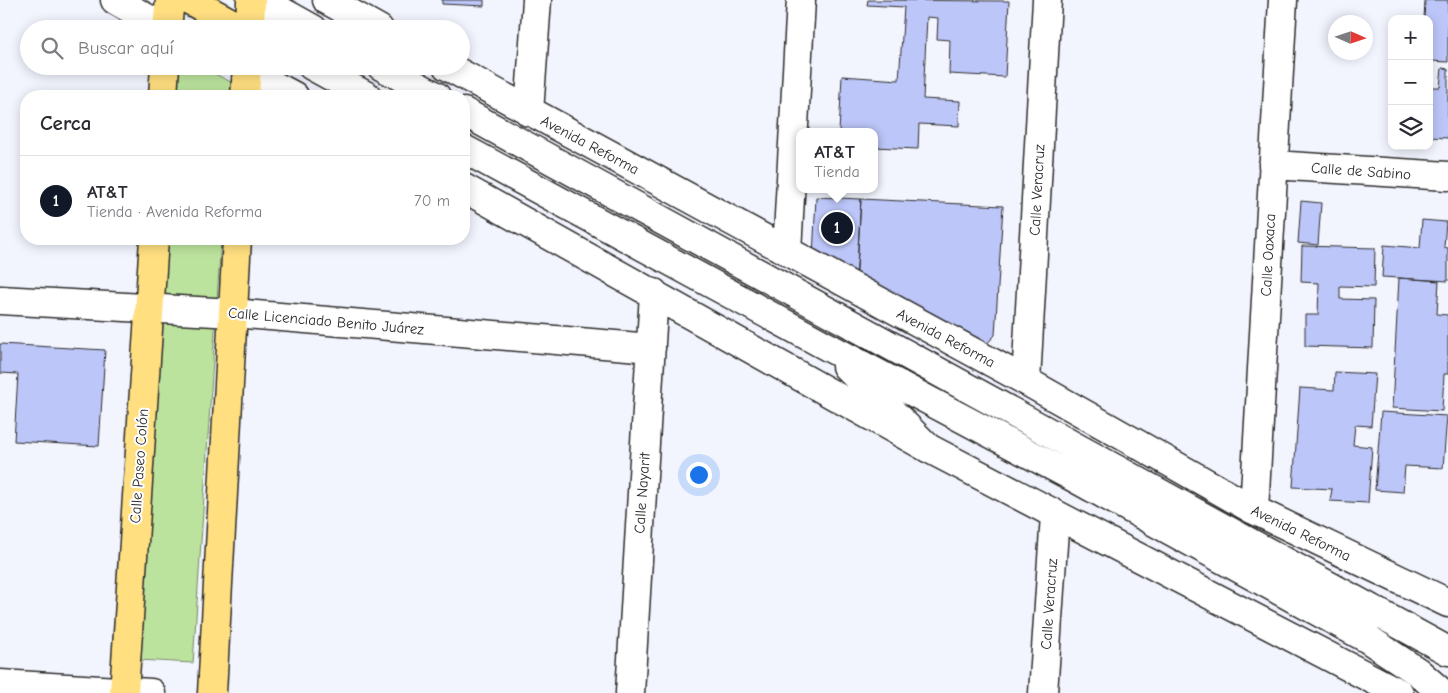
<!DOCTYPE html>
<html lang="es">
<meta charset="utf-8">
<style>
body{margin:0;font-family:"Comic Neue",sans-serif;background:#f7f7f7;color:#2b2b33}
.controls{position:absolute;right:15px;top:15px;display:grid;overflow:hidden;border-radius:10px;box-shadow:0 2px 12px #0003}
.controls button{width:45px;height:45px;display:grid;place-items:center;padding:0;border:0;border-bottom:1px solid #e1e1e2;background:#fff;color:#2b2b33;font:25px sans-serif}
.compass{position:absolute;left:1328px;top:15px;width:45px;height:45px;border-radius:50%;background:#fff;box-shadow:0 2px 12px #0003;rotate:93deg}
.you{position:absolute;left:698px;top:474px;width:18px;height:18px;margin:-12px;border:4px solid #fff;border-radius:50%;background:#1a73e8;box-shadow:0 0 0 8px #1a73e833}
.badge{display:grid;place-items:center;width:32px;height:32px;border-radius:50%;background:#111827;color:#fff;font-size:16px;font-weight:700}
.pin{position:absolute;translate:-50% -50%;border:2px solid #fff;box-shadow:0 1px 5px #0006}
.popup{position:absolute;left:796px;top:128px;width:82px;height:65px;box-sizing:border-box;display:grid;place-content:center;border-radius:10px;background:#fff;filter:drop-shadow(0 1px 4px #0005);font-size:16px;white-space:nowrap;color:#7c7c81}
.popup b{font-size:19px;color:#2b2b33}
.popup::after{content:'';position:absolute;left:50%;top:100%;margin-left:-10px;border:10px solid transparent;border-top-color:#fff}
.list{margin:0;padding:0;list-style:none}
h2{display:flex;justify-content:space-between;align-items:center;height:65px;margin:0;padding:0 20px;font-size:21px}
h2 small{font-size:16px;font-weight:400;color:#7c7c81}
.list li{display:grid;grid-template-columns:32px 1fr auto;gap:15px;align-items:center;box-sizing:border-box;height:90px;padding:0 20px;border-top:1px solid #e1e1e2}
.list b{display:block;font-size:19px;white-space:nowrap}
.list p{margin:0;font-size:16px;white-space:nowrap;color:#7c7c81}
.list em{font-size:16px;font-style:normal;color:#7c7c81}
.icon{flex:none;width:28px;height:28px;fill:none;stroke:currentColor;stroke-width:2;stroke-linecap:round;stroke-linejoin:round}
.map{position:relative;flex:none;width:1448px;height:693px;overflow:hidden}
.search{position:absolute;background:#fff;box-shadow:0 2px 12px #0003;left:20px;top:20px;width:450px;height:55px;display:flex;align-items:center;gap:12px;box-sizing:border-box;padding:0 18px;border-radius:28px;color:#7c7c81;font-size:19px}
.panel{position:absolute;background:#fff;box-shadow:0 2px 12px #0003;left:20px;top:90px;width:450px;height:155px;border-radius:20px}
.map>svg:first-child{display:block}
.green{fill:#bce39e;stroke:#748764}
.building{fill:#bcc6f8;stroke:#2b2b2b}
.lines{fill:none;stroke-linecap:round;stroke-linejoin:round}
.street-casing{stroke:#2b2b2b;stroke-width:31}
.secondary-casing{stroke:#2b2b2b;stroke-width:31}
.primary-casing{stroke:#2b2b2b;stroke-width:31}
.street{stroke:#fff;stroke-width:28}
.secondary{stroke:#fff;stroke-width:28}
.primary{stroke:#ffdf80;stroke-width:28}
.labels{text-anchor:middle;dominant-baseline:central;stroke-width:4;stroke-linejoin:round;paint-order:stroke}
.street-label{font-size:15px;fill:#2b2b2b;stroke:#fff}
</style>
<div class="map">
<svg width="1448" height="693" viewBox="0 0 1448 693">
<rect width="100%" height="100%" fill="#f2f4fe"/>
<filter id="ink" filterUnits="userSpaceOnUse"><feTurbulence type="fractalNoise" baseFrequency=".02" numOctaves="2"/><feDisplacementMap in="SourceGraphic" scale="10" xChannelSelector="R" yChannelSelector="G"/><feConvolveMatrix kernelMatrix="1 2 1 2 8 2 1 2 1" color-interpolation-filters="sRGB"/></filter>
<g filter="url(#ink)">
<path class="green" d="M 169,66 L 199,66 L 231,82 L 230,96 L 167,96 Z
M 160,239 L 221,239 L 193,663 L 139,660 Z"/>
<path class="building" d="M 442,0 L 484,0 L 484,6 L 442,4 Z
M 868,0 L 1009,1 L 1005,77 L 949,74 L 950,40 L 937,39 L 938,18 L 927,17 L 923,99 L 960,101 L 959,126 L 919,124 L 918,149 L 874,147 L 874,132 L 839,132 L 842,76 L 899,80 L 904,7 L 867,5 Z
M 1425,0 L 1448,0 L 1448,62 L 1429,61 L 1429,19 L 1424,19 Z
M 1442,68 L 1448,69 L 1448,138 L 1429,137 L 1429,87 L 1440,87 Z
M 1392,99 L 1392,134 L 1389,134 Z
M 816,197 L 861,199 L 856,284 L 813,257 Z
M 861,199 L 1003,206 L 995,335 L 984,347 L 856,284 Z
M 1301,201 L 1321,203 L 1318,245 L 1298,243 Z
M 1422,220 L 1446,222 L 1444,247 L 1448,248 L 1448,281 L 1382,277 L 1384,245 L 1420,248 Z
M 1302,246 L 1375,248 L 1374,287 L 1340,286 L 1340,299 L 1374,300 L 1373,348 L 1305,346 L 1305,315 L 1318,315 L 1319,283 L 1301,282 Z
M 1399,278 L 1439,281 L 1437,314 L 1448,315 L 1448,374 L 1444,374 L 1442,411 L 1392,408 Z
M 0,344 L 105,350 L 99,446 L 14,441 L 18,374 L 0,373 Z
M 1335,372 L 1375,374 L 1371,426 L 1355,425 L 1353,445 L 1372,447 L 1368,503 L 1330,501 L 1332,489 L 1293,487 L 1300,388 L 1334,390 Z
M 1381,412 L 1447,416 L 1443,468 L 1405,466 L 1403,492 L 1375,490 Z"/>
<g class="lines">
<g class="street-casing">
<path id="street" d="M 327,0 L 379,29
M 447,66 L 1026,381 L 1254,510 L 1448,603
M 247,71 L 294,96
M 529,112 L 537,0
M 1273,165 L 1448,176
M 464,188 L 928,448 L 1399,693
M 787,251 L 801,0
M 0,300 L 233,313 L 651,348
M 1026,381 L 1047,0
M 1254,510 L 1283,0
M 630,693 L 654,293
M 1043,693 L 1055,515"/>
</g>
<g class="secondary-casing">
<path id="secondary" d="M 115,0 L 166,29
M 261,0 L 313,29
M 312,66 L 367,96
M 381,66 L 436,96
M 464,112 L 1448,651
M 464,149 L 828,347 L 1069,475 L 1368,639 L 1418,672 L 1442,693
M 846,366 L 928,448
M 0,684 L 151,693"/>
</g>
<g class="primary-casing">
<path id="primary" d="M 189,0 L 243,29
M 167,29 L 170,0
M 250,29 L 251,0
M 163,96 L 165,66
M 245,96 L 247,66
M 124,693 L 154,239
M 212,693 L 237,239"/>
</g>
<use href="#street" class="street"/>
<use href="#secondary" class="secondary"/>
<use href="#primary" class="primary"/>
</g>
</g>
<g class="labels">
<g class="street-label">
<text transform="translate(590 145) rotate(28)">Avenida Reforma</text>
<text transform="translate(1361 171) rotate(4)">Calle de Sabino</text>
<text transform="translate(1037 190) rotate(-87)">Calle Veracruz</text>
<text transform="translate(1268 255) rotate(-87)">Calle Oaxaca</text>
<text transform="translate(326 321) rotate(5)">Calle Licenciado Benito Juárez</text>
<text transform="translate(946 338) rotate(28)">Avenida Reforma</text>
<text transform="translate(139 466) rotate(-86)">Calle Paseo Colón</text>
<text transform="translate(642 493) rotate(-86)">Calle Nayarit</text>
<text transform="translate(1301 533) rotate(26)">Avenida Reforma</text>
<text transform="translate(1049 604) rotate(-86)">Calle Veracruz</text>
</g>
</g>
</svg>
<div class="controls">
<button>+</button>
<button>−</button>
<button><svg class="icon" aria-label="layers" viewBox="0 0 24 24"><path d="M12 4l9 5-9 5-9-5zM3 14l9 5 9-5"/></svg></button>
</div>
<svg class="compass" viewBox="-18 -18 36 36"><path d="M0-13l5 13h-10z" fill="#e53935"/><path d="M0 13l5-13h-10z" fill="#7c7c81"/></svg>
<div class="you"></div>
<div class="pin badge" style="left:837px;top:228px">1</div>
<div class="popup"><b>AT&amp;T</b>Tienda</div>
<div class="search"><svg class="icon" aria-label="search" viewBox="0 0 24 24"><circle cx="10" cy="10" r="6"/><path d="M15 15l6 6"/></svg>Buscar aquí</div>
<section class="panel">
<h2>Cerca<small></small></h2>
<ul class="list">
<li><span class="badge">1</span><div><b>AT&amp;T</b><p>Tienda · Avenida Reforma</p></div><em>70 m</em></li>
</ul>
</section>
</div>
